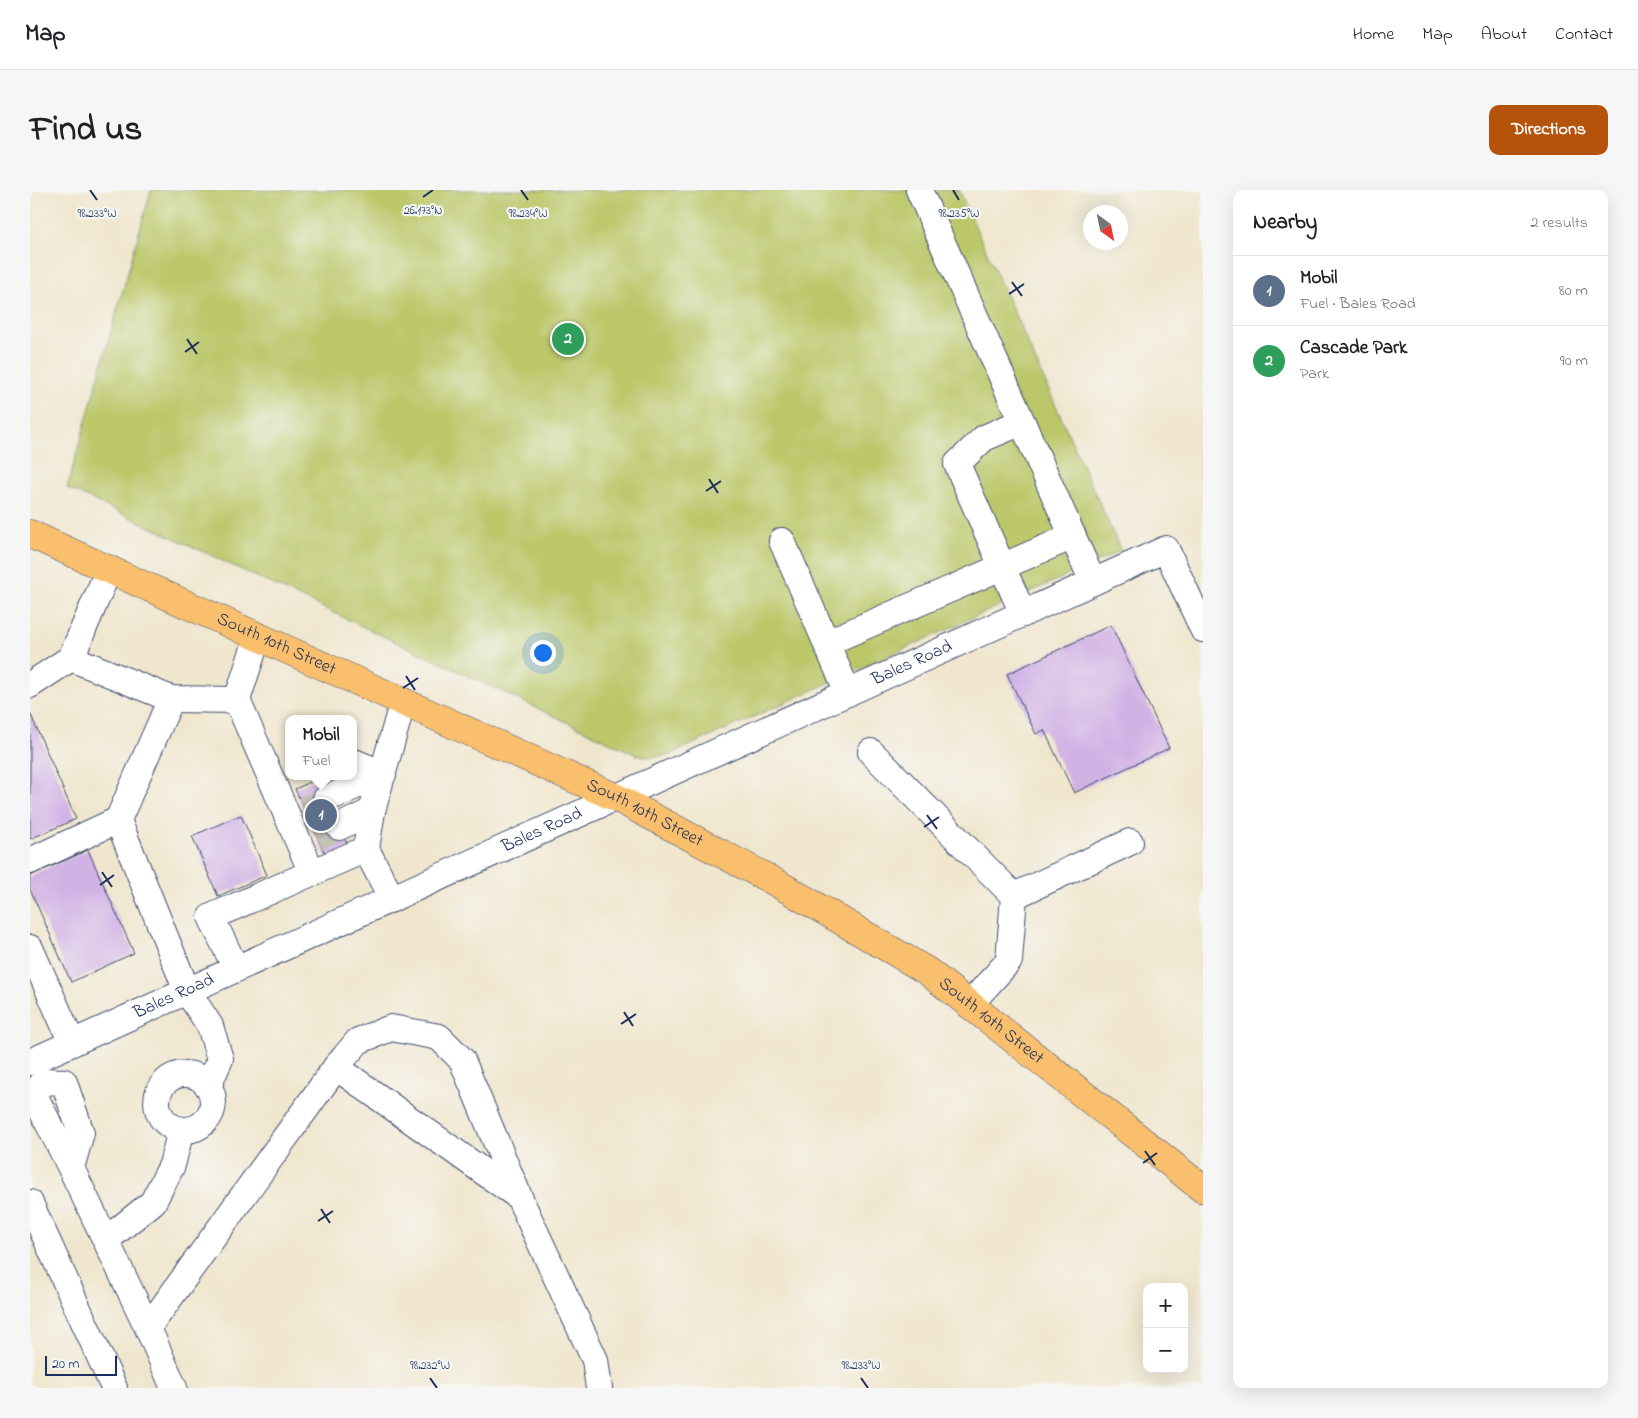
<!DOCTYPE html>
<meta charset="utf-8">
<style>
body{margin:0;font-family:"Indie Flower",sans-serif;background:#f6f6f6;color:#202124}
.controls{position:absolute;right:15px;bottom:15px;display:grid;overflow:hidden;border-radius:10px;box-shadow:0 5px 20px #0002}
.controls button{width:45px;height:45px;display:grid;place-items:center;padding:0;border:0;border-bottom:1px solid #e0e0e0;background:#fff;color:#202124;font:25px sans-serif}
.compass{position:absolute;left:1053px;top:15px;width:45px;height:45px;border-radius:50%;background:#fff;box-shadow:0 5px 20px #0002;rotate:147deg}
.scale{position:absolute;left:15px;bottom:12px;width:72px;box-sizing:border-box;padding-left:5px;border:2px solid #1b2f5e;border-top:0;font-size:14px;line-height:18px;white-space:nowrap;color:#1b2f5e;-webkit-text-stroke:4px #f6f6f2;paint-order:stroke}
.you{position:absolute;left:512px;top:462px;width:18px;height:18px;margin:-12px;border:4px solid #fff;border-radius:50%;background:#1a73e8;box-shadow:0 0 0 8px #1a73e833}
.badge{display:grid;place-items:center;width:32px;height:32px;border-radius:50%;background:#b45309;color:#fff;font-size:16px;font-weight:700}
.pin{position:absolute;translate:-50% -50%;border:2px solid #fff;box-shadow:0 1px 5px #0006}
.popup{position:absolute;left:255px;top:525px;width:72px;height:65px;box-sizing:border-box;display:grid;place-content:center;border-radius:10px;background:#fff;filter:drop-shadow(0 1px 4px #0005);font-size:16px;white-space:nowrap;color:#757577}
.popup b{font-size:19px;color:#202124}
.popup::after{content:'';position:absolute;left:50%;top:100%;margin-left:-10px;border:10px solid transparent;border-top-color:#fff}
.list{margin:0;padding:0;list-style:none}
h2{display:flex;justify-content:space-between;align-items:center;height:65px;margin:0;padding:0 20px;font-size:21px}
h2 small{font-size:16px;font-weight:400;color:#757577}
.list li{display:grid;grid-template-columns:32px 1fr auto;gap:15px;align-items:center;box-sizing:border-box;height:70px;padding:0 20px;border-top:1px solid #e0e0e0}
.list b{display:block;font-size:19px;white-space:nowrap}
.list p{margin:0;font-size:16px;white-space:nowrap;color:#757577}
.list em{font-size:16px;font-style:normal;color:#757577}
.map{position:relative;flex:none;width:1173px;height:1198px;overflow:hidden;border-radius:10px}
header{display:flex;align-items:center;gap:30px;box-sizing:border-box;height:70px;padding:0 25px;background:#fff;border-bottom:1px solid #e0e0e0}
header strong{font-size:24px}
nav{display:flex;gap:28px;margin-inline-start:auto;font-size:18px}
.intro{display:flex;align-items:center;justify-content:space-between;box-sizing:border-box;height:120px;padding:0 30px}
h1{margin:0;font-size:35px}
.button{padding:12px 22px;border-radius:10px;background:#b45309;color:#fff;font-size:18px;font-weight:700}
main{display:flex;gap:30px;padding:0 30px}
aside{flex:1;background:#fff;border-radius:10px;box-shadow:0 5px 20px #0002}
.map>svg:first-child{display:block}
.green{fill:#bbc769;stroke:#6b7b64}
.building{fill:#d1b2e5}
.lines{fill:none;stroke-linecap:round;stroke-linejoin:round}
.minor-tunnel{stroke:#c5c1b7;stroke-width:26;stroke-dasharray:26 13;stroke-linecap:butt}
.minor-casing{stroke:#3b4a6f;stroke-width:28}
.major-casing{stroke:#3b4a6f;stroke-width:29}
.minor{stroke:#fff;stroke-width:26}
.major{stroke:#f9bf6d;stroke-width:28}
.ticks{fill:none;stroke:#1b2f5e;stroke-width:2}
.labels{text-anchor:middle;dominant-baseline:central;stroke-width:4.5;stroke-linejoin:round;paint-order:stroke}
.street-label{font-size:18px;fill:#1b2f5e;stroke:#f6f6f2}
.ticks-label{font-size:12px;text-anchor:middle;fill:#1b2f5e;stroke:#f6f6f2;stroke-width:4.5;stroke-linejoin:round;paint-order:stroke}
</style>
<header>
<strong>Map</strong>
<nav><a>Home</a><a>Map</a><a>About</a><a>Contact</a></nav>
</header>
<div class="intro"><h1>Find us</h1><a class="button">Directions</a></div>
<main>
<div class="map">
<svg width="1173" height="1198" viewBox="0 0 1173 1198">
<rect width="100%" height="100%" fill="#f6f6f2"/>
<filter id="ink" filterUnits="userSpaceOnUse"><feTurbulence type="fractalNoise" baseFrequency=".02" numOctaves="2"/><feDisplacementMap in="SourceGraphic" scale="10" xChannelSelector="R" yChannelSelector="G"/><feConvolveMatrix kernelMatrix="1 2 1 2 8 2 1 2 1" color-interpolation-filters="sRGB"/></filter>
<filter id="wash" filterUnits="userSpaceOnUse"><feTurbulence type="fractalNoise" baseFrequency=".0096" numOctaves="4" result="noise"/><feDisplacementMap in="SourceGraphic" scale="20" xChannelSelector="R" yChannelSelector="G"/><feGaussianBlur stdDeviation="1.12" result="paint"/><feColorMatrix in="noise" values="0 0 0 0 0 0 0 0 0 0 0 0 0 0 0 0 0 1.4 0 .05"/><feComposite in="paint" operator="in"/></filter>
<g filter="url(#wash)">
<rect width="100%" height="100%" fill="#f0e6cd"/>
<path class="green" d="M 121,0 L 929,0 L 1091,361 L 639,565 L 620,567 L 607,565 L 37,298 Z"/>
<g id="blocks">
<path class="building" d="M 1081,435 L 1139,558 L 1044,603 L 1014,540 L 1006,544 L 977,484 Z
M 0,523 L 46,629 L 0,649 Z
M 287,589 L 319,658 L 297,668 L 265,599 Z
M 211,625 L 237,685 L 188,706 L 162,646 Z
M 58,660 L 104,763 L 41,792 L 0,699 L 0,686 Z"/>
</g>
</g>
<g filter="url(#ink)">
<use href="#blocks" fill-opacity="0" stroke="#3b4a6f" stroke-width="1"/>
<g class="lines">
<path class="minor-tunnel" d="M 274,619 L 296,609
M 287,647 L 309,637"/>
<g class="minor-casing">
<g id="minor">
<path d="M 889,0 L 1063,392"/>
<path d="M 992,232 L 954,248 L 927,274 L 993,424"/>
<path d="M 752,351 L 818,503"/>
<path d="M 79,379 L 41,468 L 141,509 L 207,510"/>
<path d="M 228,446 L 207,510 L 282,683"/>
<path d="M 796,453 L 1043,346"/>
<path d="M 0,495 L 41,468"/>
<path d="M 141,509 L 88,630 L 157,801 L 180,836 L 190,869 L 178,896"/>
<path d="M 841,562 L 984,706 L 979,771 L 939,815"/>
<path d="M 324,572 L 353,584"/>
<path d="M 296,609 L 353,584"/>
<path d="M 309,637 L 342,621"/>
<path d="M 0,671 L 88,630"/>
<path d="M 984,706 L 1100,652"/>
<path d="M 362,709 L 336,659 L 342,621 L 373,511"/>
<path d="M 0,758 L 42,853"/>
<path d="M 206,779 L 181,727 L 336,659"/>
<path id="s1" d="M 0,872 L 1136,359 L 1173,439"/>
<path d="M 306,877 L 489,1007"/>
<circle cx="155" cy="912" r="28"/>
<path d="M 14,891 L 34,892 L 51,943 L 41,978 L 4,905 Z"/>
<path d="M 41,978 L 118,1138 L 144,1198"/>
<path d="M 0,1013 L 84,1198"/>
<path d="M 76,1050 L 123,1012 L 142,975 L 151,940"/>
<path d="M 118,1138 L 306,877 L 328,851 L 361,838 L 409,847 L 432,870 L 489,1007 L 565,1170 L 569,1198"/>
</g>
</g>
<g class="major-casing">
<g id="major">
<path id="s2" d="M 0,344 L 587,608 L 745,692 L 897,781 L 1173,999"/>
</g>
</g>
<use href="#minor" class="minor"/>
<use href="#major" class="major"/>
</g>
</g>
<path class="ticks" d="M 60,0 L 67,10M 491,0 L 498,10M 923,0 L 929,10M 393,7 L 403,0M 982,92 L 992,106M 979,104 L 994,94M 157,149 L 167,164M 155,162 L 169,152M 679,289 L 688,303M 676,301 L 691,291M 376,486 L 385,500M 373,498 L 388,488M 897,625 L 907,639M 894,637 L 909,627M 72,682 L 82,697M 70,695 L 84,685M 594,822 L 603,836M 591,834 L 606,824M 1115,961 L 1125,975M 1113,973 L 1127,963M 291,1019 L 300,1033M 288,1031 L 303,1021M 400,1188 L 407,1198M 831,1188 L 838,1198"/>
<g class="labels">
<g class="street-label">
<text stroke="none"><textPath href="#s2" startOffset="270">South 10th Street</textPath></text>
<text stroke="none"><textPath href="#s1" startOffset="968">Bales Road</textPath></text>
<text stroke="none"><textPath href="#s2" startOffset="675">South 10th Street</textPath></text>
<text stroke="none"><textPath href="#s1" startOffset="562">Bales Road</textPath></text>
<text stroke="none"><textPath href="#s1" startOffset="158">Bales Road</textPath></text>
<text stroke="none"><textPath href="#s2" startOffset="1080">South 10th Street</textPath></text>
</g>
</g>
<g class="ticks-label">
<text x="393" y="24">26.173°N</text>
<text x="67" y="27">98.233°W</text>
<text x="498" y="27">98.234°W</text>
<text x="929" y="27">98.235°W</text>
<text x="400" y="1179">98.232°W</text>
<text x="831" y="1179">98.233°W</text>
</g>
</svg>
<div class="controls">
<button>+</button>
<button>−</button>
</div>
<svg class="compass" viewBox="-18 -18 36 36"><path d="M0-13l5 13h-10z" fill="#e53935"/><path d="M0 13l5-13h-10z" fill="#757577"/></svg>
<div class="scale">20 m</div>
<div class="you"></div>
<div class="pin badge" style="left:291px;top:625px;background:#5c6f8a">1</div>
<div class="popup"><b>Mobil</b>Fuel</div>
<div class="pin badge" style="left:538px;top:149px;background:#2e9e5b">2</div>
</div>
<aside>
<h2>Nearby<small>2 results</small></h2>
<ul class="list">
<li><span class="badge" style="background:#5c6f8a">1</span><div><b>Mobil</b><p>Fuel · Bales Road</p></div><em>80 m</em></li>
<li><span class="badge" style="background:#2e9e5b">2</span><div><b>Cascade Park</b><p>Park</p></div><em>90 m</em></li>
</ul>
</aside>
</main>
